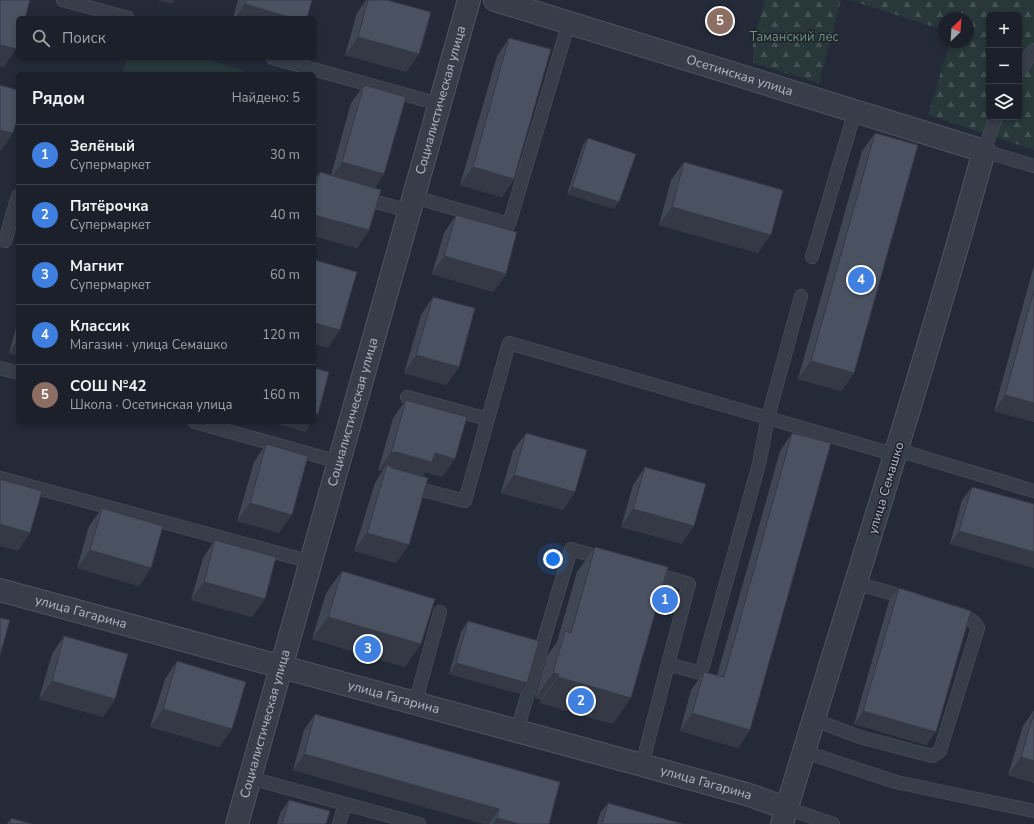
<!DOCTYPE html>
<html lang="ru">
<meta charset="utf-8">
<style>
body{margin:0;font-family:"Nunito Sans",sans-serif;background:#282d36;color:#f1f3f6}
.controls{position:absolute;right:12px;top:12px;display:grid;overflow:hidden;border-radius:6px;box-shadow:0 2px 6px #0003}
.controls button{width:36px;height:36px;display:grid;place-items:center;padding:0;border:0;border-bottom:1px solid #393e47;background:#1b202a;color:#f1f3f6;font:20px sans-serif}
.compass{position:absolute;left:938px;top:12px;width:36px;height:36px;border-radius:50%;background:#1b202a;box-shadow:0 2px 6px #0003;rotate:25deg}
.you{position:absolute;left:553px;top:559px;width:14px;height:14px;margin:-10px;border:3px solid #fff;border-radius:50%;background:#1a73e8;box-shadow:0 0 0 6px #1a73e833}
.badge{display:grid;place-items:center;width:26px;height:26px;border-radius:50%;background:#8bbbb9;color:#fff;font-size:13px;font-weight:700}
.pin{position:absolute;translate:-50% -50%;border:2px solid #fff;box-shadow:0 1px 4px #0006}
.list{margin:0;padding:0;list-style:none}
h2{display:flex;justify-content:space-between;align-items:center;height:52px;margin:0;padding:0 16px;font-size:17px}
h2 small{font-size:13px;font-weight:400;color:#a0a3a8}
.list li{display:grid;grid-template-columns:26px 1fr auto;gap:12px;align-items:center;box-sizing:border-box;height:60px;padding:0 16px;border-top:1px solid #393e47}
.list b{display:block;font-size:15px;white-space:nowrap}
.list p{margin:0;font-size:13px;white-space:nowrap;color:#a0a3a8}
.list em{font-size:13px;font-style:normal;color:#a0a3a8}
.icon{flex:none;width:22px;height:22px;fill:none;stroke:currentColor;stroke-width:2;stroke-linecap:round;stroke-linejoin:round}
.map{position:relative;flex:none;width:1034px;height:824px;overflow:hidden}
.search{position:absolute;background:#1b202a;box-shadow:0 2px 6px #0003;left:16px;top:16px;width:300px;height:44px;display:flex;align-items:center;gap:10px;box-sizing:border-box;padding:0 14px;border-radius:6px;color:#a0a3a8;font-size:15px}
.panel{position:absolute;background:#1b202a;box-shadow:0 2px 6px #0003;left:16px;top:72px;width:300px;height:352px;border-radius:6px}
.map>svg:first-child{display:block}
.grass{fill:#27373a}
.forest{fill:url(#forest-firs);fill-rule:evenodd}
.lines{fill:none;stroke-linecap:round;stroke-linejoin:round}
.lane-casing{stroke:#4f5561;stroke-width:14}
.street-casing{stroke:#4f5561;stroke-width:24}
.lane{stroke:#373d49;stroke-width:13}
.street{stroke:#373d49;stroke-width:22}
.wall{fill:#404754}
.shaded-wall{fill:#343945}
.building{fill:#4a5262;stroke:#343945}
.labels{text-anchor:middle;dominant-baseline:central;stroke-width:3;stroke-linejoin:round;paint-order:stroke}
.park-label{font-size:13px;fill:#6b9479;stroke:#1d222e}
.street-label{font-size:13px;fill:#b2b8c5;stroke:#1d222e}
</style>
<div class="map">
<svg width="1034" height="824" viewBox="0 0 1034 824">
<defs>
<pattern id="forest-firs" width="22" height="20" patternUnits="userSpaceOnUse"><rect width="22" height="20" fill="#27373a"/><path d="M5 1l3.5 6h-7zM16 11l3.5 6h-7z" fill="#445255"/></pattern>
</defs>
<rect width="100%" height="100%" fill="#242a38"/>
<path class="grass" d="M 127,58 L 201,58 L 244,70 L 243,74 L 122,74 Z"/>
<path class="forest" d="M 765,0 L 841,0 L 819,83 L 753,63 L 753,41 Z
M 850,0 L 1034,0 L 1034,150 L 928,115 L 950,42 L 968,42 L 968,18 L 944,18 L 944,30 ZM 989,15 L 1019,15 L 1019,117 L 989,117 Z"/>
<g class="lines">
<g class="lane-casing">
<path id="lane" d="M 63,0 L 128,18
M 273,58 L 439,104
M 1019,71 L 1034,50
M 996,117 L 984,151 L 1034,166
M 414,197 L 509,224 L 569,22
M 361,198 L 410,211
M 5,241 L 18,196
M 812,257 L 855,111
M 0,368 L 18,373
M 407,397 L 488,419
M 195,422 L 339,462
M 898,450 L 1034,491
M 0,478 L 312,562
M 408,486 L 465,501 L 509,343 L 896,455
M 649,572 L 689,584 L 668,664
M 856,583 L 911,599
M 415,704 L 440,612
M 812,719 L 860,737 L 932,756 L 940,751 L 978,628 C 974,619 962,615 953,612
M 517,730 L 571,549 L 605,559
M 802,751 L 896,782 L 1034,811
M 642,765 L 668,664 L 701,673 L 759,464 L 768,417 L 801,296
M 250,778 L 419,824
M 786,808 L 833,824
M 339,824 L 345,804"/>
</g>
<g class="street-casing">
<g id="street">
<path id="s1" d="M 495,0 L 984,151 C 922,377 849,600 782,824"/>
<path id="s2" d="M 0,590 L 642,765 L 746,794 L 786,808"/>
<path id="s3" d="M 237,824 L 469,0"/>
</g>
</g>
<use href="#lane" class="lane"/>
<use href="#street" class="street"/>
</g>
<path class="wall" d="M 238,0 L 312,0 L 307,18 L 233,18 Z
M 366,0 L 387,0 L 419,54 L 406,72 L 345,55 L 357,13 Z
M 509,38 L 514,179 L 502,197 L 460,185 L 497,56 Z
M 364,85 L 384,174 L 375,188 L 369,230 L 357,248 L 314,236 L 314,180 L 320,172 L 331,175 L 351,103 Z
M 875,133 L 854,373 L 841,391 L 798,379 L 862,151 Z
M 588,138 L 614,209 L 567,194 L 583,145 Z
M 684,162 L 758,253 L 659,225 L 671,180 Z
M 456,215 L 506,274 L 493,292 L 432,274 L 444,233 Z
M 1034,265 L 1034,422 L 994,411 Z
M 433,297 L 459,367 L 446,385 L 404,373 L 421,315 Z
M 18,320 L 18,356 L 9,353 Z
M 406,400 L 442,477 L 425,472 L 423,476 L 396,563 L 354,551 L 375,483 L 383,470 L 378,471 L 393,418 Z
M 526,433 L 563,510 L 501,493 L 513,451 Z
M 792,433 L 750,730 L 738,748 L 680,731 L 691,690 L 704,672 L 717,676 L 780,451 Z
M 266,444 L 279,533 L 237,521 L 254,462 Z
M 645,467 L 682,544 L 621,527 L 633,485 Z
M 972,487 L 1034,504 L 1034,568 L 950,544 L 962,500 Z
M 102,508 L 151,568 L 139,586 L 77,568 L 89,526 Z
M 215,540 L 265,599 L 252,617 L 191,600 L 203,558 Z
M 595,547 L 613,724 L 540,703 L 541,700 L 535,698 L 547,656 L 557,642 L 577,572 Z
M 342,571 L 405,667 L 312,639 L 326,593 Z
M 899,588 L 936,732 L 926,745 L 854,724 L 889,601 Z
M 468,621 L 520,694 L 449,674 L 461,632 Z
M 64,636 L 115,699 L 103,717 L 39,699 L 52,654 Z
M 177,661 L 232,729 L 219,747 L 150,727 L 165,679 Z
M 1034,710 L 1034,783 L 1008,775 L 1023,726 Z
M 315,714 L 549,824 L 485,824 L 293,770 L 304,730 Z
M 289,800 L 326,824 L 277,824 L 280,813 Z
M 608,803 L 683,824 L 597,824 L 600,813 Z
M 11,818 L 32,824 L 7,824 Z"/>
<path class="shaded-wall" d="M 156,0 L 175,0 L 172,4 Z
M 245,4 L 292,18 L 235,18 Z
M 358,37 L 419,54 L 406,72 L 345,55 Z
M 0,45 L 16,49 L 4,67 L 0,66 Z
M 0,130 L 13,133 L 1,151 L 0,151 Z
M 342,162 L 384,174 L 372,192 L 330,180 Z
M 473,167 L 514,179 L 502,197 L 460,185 Z
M 572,187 L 619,202 L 614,209 L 567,194 Z
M 672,207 L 771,235 L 758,253 L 659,225 Z
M 314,215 L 369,230 L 357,248 L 314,236 Z
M 444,256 L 506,274 L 493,292 L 432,274 Z
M 314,323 L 340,330 L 328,348 L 314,344 Z
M 18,340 L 18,356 L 9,353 Z
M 416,355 L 459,367 L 446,385 L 404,373 Z
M 811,361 L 854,373 L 841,391 L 798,379 Z
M 1005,395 L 1034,403 L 1034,422 L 994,411 Z
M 314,413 L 318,414 L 314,419 Z
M 271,422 L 312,422 L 305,432 Z
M 396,452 L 435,453 L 455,459 L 442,477 L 425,472 L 420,480 L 385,471 L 387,464 L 383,470 L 378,471 L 391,453 Z
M 514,475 L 575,492 L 563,510 L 501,493 Z
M 250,503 L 292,515 L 279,533 L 237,521 Z
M 633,509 L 694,526 L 682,544 L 621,527 Z
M 0,524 L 30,533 L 18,551 L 0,546 Z
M 959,531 L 1034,552 L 1034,568 L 950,544 Z
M 367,533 L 409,545 L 396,563 L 354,551 Z
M 90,550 L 151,568 L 139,586 L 77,568 Z
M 204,582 L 265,599 L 252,617 L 191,600 Z
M 328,617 L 421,644 L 405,667 L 312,639 Z
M 456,663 L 527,683 L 520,694 L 449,674 Z
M 553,673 L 559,674 L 541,700 L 535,698 Z
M 558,677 L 631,698 L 613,724 L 540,703 Z
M 52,681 L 115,699 L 103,717 L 39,699 Z
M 163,709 L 232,729 L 219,747 L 150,727 Z
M 863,711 L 936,732 L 926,745 L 854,724 Z
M 692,713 L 750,730 L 738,748 L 680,731 Z
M 304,754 L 499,809 L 489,824 L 485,824 L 293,770 Z
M 1021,757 L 1034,761 L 1034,783 L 1008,775 Z
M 497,818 L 519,824 L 493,824 Z"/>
<path class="building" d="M 0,0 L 30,0 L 25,18 L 18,18 L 18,43 L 16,49 L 0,45 Z
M 246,0 L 312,0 L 307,18 L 292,18 L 245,4 Z
M 368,0 L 387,0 L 431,12 L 419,54 L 358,37 Z
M 509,38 L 551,49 L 514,179 L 473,167 Z
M 0,85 L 18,90 L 18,117 L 13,133 L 0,130 Z
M 364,85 L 406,97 L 384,174 L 342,162 Z
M 875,133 L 918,145 L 854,373 L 811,361 Z
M 588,138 L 636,154 L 619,202 L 572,187 Z
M 684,162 L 783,190 L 771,235 L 672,207 Z
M 320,172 L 381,190 L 369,230 L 314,215 L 314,192 Z
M 456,215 L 517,232 L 506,274 L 444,256 Z
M 315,260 L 357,272 L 340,330 L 314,323 L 314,262 Z
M 1034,290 L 1034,403 L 1005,395 Z
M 433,297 L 475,308 L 459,367 L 416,355 Z
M 314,368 L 329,372 L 318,414 L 314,413 Z
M 406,400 L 467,417 L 455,459 L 435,453 L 432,462 L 396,452 L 391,453 Z
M 526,433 L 587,450 L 575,492 L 514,475 Z
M 792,433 L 831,443 L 750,730 L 692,713 L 704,672 L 724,677 Z
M 266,444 L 308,456 L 292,515 L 250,503 Z
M 387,464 L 392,468 L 428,478 L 409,545 L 367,533 Z
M 645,467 L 706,484 L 694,526 L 633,509 Z
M 0,479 L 42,491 L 30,533 L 0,524 Z
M 972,487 L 1034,504 L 1034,552 L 959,531 Z
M 102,508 L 163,526 L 151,568 L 90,550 Z
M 215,540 L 276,557 L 265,599 L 204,582 Z
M 595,547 L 668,567 L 631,698 L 558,677 L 559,674 L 553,673 L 565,631 L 571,633 Z
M 342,571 L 435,599 L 421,644 L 328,617 Z
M 899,588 L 971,611 L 936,732 L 863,711 Z
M 0,618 L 10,620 L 0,655 Z
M 468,621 L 539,641 L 527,683 L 456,663 Z
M 64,636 L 128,654 L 115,699 L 52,681 Z
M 177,661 L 246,682 L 232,729 L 163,709 Z
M 1034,713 L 1034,761 L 1021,757 Z
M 315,714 L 560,782 L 549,824 L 519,824 L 497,818 L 499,809 L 304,754 Z
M 289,800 L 330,811 L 326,824 L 282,824 Z
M 608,803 L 683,824 L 602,824 Z
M 11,818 L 32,824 L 10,824 Z"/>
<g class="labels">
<g class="park-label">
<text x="794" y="37">Таманский лес</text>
</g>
<g class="street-label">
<text stroke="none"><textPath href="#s1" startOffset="256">Осетинская улица</textPath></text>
<text stroke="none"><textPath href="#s3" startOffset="752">Социалистическая улица</textPath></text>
<text stroke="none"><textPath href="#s3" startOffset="428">Социалистическая улица</textPath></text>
<text transform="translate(886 488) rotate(-73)">улица Семашко</text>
<text stroke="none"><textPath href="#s2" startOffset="84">улица Гагарина</textPath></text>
<text stroke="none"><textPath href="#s2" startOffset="408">улица Гагарина</textPath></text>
<text stroke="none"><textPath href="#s3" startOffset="104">Социалистическая улица</textPath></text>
<text stroke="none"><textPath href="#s2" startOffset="732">улица Гагарина</textPath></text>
</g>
</g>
</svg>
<div class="controls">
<button>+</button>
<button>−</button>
<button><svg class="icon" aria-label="layers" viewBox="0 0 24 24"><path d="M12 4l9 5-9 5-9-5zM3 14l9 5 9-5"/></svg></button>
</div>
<svg class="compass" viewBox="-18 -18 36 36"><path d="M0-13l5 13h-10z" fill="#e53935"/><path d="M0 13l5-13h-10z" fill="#a0a3a8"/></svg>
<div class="you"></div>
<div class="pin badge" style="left:665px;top:600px;background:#3f7fe0">1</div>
<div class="pin badge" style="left:581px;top:701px;background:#3f7fe0">2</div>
<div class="pin badge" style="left:368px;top:649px;background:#3f7fe0">3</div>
<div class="pin badge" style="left:861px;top:280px;background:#3f7fe0">4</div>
<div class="pin badge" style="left:720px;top:21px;background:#8d6e63">5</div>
<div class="search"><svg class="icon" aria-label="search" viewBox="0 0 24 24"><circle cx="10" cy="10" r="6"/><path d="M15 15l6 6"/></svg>Поиск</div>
<section class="panel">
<h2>Рядом<small>Найдено: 5</small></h2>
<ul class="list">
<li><span class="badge" style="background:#3f7fe0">1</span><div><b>Зелёный</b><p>Супермаркет</p></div><em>30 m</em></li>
<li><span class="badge" style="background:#3f7fe0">2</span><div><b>Пятёрочка</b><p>Супермаркет</p></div><em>40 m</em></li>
<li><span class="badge" style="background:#3f7fe0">3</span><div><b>Магнит</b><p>Супермаркет</p></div><em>60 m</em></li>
<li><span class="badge" style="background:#3f7fe0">4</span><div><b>Классик</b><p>Магазин · улица Семашко</p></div><em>120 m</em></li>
<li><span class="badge" style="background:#8d6e63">5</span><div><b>СОШ №42</b><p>Школа · Осетинская улица</p></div><em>160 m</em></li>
</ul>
</section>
</div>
